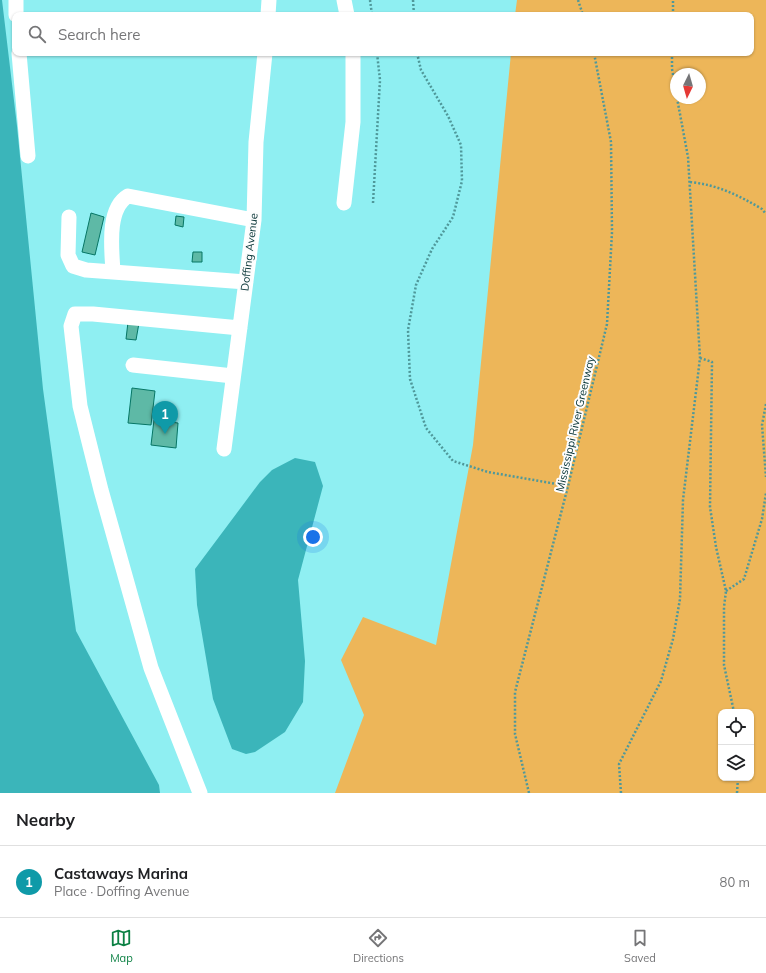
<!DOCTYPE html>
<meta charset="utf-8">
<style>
body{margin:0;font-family:Mulish,sans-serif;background:#f2f2f2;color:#202124}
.controls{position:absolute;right:12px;bottom:12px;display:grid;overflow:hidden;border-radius:8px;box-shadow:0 1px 3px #0004}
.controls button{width:36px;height:36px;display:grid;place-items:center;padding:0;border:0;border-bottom:1px solid #e0e0e0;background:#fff;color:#202124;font:20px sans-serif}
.compass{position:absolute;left:670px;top:68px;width:36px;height:36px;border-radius:50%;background:#fff;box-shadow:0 1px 3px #0004;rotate:185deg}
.you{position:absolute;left:313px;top:537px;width:14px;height:14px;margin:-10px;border:3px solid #fff;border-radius:50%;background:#1a73e8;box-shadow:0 0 0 6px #1a73e833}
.badge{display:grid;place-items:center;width:26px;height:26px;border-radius:50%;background:#0b8043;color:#fff;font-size:13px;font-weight:700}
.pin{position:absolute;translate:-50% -33px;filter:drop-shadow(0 1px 2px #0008)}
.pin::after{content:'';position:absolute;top:21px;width:14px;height:12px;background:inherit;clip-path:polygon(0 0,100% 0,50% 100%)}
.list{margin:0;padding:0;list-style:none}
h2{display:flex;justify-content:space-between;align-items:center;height:52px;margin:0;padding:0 16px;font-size:17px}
h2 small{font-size:13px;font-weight:400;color:#757577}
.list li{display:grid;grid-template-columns:26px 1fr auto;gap:12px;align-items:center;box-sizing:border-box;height:72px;padding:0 16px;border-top:1px solid #e0e0e0}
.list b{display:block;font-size:15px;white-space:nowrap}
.list p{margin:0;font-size:13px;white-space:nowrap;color:#757577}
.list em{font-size:13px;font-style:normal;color:#757577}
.icon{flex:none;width:22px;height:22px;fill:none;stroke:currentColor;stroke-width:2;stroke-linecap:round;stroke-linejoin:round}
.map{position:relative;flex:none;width:766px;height:793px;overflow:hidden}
.search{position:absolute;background:#fff;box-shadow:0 1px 3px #0004;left:12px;right:12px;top:12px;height:44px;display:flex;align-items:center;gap:10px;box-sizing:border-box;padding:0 14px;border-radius:8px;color:#757577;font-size:15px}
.sheet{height:124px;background:#fff}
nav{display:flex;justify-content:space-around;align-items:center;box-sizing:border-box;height:56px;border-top:1px solid #e0e0e0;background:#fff;font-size:11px;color:#757577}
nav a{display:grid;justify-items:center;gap:2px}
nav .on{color:#0b8043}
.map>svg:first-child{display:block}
.green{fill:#edb659;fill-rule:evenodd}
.water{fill:#3bb5ba}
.building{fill:#5eb9a6;stroke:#067665}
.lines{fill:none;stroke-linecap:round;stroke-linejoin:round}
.path{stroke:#4f989a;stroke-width:2.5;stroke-dasharray:2 2;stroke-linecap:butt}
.minor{stroke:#fff;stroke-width:15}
.labels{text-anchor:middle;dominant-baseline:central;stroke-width:4;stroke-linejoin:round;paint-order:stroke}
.street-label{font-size:11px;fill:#053234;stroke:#fdfdfd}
</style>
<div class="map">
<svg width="766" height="793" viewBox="0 0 766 793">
<rect width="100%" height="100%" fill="#8feff2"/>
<path class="green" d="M 517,0 L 766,0 L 766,793 L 335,793 L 364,715 L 341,660 L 363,617 L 436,645 L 473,445 L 511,53 L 751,53 L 751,15 L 515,15 ZM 676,74 L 700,74 L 700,98 L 676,98 ZM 721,712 L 751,712 L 751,778 L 721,778 Z"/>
<path class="water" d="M 0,0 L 2,0 L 17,126 L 43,389 L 76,631 L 159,785 L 160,793 L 0,793 Z
M 295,458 L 315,462 L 323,486 L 298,580 L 305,661 L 303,702 L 285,732 L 255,752 L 246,754 L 232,749 L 213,699 L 197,605 L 195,569 L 260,482 L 272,470 Z"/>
<path class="building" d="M 91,213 L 104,217 L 95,255 L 82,252 Z
M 176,216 L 184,217 L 183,227 L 175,225 Z
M 193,252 L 202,252 L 202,262 L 192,262 Z
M 128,322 L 139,323 L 136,340 L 126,339 Z
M 132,388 L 155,391 L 151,425 L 128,423 Z
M 154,420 L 178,423 L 176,448 L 151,445 Z"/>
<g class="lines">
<path class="path" d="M 370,0 L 372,15
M 413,0 L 414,15
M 578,0 L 583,15
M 673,15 L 673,0
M 417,53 L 421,70 L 448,116 L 461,145 L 462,181 L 453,217 L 432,249 L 416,285 L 408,330 L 410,379 L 426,428 L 453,461 L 488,472 L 568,486
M 672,53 L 672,69 L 676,90
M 690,182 C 718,185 738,195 762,209 L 766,214
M 373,203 L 380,80 L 377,53
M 700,358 L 712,362 L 710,507 L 716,547 L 726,591 L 724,607 L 724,665 L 734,712
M 766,404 L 762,425 L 766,477
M 726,591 L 744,579 L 762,519 L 766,493
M 529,793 L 515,734 L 515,692 L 568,486 L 607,324 L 612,232 L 611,142 L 594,53
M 621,793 L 619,764 L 661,681 L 673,639 L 680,599 L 683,500 L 700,358 L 688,157 L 677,98
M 737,793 L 738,778"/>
<path class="minor" d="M 344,0 L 347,15
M 16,15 L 16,0
M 268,15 L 269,0
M 19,53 L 28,156
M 344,203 L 353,122 L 353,53
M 69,217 L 68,255 L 73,266 L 86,270 L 113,272
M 246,282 L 113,272 C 112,251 106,209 128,196 L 254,220
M 133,365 L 233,376
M 224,449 L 254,220 L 256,142 L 265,53
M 200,793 L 151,668 L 101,490 L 80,406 L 71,326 L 75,314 L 93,314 L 240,328"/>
</g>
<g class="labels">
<g class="street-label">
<text transform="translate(249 252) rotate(-83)">Doffing Avenue</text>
<text transform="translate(575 424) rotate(-77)">Mississippi River Greenway</text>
</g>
</g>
</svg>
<div class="controls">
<button><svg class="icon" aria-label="locate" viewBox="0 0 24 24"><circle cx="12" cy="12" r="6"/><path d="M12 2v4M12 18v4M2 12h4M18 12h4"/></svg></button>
<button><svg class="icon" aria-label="layers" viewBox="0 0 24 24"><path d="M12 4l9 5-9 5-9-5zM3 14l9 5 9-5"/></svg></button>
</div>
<svg class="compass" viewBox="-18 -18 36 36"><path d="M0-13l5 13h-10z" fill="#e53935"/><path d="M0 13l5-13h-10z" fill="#757577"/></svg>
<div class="you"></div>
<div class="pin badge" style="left:165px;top:434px;background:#0f9aa8">1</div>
<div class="search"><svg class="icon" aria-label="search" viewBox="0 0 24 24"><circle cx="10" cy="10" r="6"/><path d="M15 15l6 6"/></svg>Search here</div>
</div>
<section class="sheet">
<h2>Nearby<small></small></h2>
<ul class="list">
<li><span class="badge" style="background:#0f9aa8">1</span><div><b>Castaways Marina</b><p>Place · Doffing Avenue</p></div><em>80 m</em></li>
</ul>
</section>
<nav>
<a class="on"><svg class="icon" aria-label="map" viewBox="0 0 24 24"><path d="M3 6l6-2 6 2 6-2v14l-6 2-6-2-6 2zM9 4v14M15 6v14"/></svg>Map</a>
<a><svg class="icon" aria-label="directions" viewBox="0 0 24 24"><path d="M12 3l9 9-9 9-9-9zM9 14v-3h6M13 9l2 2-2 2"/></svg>Directions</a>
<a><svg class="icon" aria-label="saved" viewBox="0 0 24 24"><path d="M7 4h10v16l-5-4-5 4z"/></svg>Saved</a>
</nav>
